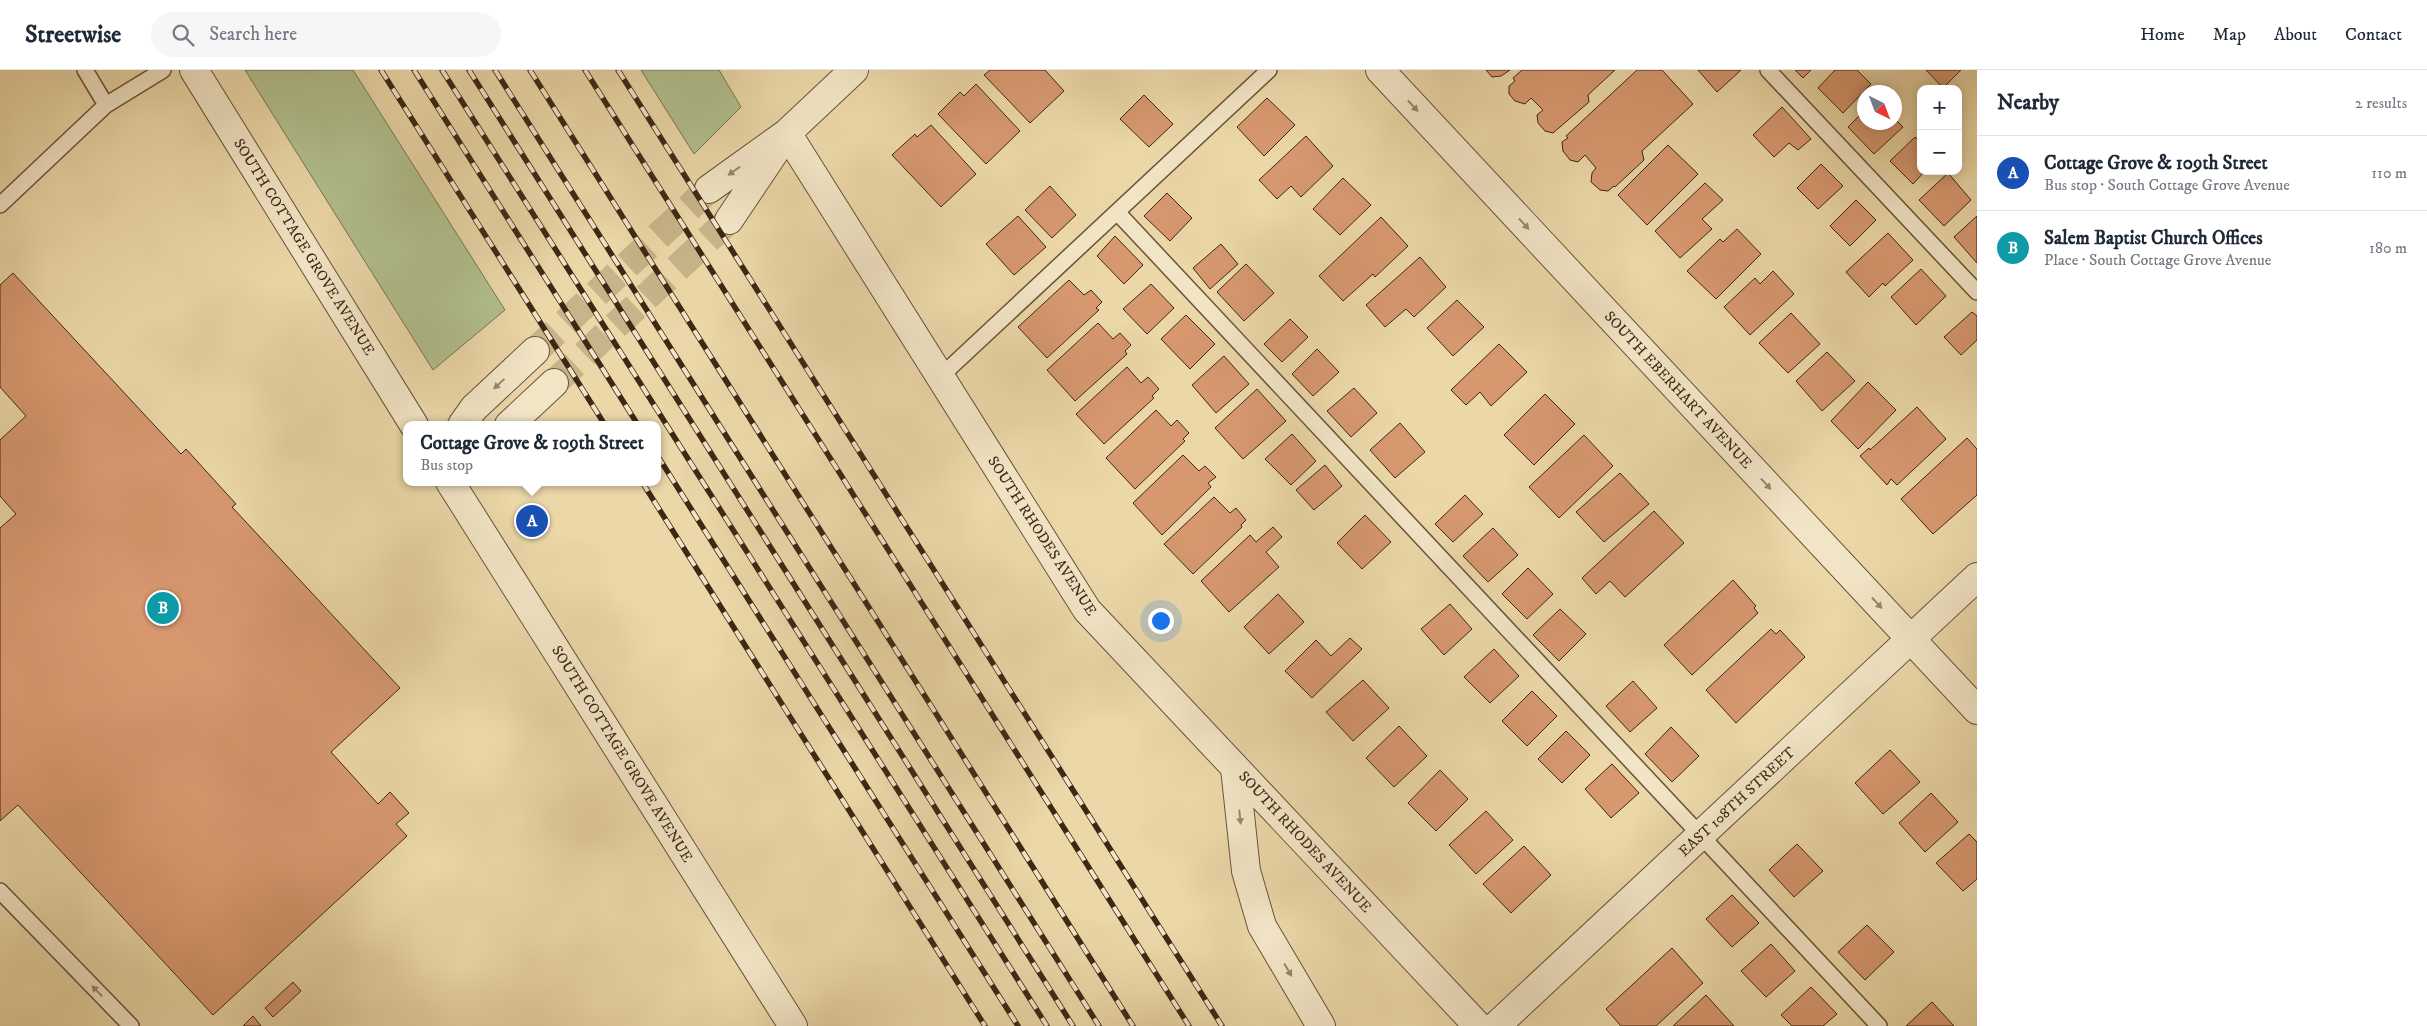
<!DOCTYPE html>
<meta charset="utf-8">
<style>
body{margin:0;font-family:"IM FELL DW Pica",serif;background:#f6f6f7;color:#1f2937}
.controls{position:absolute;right:15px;top:15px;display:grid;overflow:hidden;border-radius:10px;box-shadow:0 2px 12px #0003}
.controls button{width:45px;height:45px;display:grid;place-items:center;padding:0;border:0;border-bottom:1px solid #e0e1e3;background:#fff;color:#1f2937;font:25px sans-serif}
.compass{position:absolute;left:1857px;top:15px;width:45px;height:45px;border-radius:50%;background:#fff;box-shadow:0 2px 12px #0003;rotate:138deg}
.you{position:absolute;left:1160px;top:550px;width:18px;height:18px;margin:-12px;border:4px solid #fff;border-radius:50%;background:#1a73e8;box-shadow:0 0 0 8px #1a73e833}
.badge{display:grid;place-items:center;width:32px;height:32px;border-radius:50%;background:#7c3aed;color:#fff;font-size:16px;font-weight:700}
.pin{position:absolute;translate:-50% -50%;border:2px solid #fff;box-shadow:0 1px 5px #0006}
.popup{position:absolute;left:403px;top:351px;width:258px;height:65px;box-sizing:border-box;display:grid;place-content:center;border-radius:10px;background:#fff;filter:drop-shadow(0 1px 4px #0005);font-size:16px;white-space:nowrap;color:#747a83}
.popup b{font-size:19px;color:#1f2937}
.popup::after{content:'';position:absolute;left:50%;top:100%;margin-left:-10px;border:10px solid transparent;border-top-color:#fff}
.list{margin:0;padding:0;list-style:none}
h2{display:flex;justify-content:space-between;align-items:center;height:65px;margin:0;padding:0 20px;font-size:21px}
h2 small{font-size:16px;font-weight:400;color:#747a83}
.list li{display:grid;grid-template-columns:32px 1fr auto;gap:15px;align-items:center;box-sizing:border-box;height:75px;padding:0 20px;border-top:1px solid #e0e1e3}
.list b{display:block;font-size:19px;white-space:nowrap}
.list p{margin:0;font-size:16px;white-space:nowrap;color:#747a83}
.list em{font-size:16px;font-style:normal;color:#747a83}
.icon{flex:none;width:28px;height:28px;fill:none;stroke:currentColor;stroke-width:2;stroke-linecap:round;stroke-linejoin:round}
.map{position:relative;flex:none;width:1977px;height:956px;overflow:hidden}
header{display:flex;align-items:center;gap:30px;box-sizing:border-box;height:70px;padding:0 25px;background:#fff;border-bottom:1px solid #e0e1e3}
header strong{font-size:24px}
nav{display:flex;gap:28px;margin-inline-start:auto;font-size:18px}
.search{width:350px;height:45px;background:#f6f6f7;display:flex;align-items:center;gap:12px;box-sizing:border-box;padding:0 18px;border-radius:28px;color:#747a83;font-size:19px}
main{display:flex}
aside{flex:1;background:#fff}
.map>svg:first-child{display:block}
.green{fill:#b1bf8d;stroke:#787350}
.building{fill:#d79870;stroke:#3e2714}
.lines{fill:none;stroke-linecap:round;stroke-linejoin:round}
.minor-tunnel{stroke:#c8b48a;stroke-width:28;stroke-dasharray:28 14;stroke-linecap:butt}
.service-casing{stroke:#695339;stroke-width:18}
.minor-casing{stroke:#695339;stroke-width:30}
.tertiary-casing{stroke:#695339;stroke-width:30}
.service{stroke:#f2e5c6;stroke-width:15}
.minor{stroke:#f2e5c6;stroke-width:28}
.tertiary{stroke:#f2e5c6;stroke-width:28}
.rail-casing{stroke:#3e2714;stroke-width:5.5}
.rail{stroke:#f2e5c6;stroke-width:4;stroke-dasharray:11;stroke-linecap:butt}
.oneway{fill:#98866d}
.labels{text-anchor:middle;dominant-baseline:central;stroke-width:4.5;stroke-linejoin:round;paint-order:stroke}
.street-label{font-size:15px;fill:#3e2714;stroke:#f2e5c6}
</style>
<header>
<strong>Streetwise</strong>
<div class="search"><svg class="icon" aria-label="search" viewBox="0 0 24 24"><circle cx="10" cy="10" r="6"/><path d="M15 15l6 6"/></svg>Search here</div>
<nav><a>Home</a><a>Map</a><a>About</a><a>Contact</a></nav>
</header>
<main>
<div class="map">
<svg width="1977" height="956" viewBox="0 0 1977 956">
<rect width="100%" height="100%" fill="#ebd7a8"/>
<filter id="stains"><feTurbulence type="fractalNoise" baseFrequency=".004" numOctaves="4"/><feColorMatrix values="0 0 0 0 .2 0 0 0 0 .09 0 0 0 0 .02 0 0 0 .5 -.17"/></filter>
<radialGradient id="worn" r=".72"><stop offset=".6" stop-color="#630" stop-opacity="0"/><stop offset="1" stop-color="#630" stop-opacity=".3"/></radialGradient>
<path class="green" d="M 245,0 L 353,0 L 505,240 L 433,300 Z
M 641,0 L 719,0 L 741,37 L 694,84 Z"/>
<path class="building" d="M 990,0 L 1045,0 L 1064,21 L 1030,53 L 984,5 Z
M 1486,0 L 1510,0 L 1501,6 L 1492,7 Z
M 1522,0 L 1615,0 L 1588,25 L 1589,32 L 1553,63 L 1545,61 L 1538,53 L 1537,45 L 1543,40 L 1531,28 L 1525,34 L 1515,31 L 1509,24 L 1509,16 L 1515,11 L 1513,8 Z
M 1637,0 L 1662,0 L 1693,34 L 1642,81 L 1644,90 L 1615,117 L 1614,116 L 1608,121 L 1600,120 L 1591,112 L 1592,103 L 1596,98 L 1585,85 L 1578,92 L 1570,90 L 1563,81 L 1562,72 L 1568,68 L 1566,66 Z
M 1698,0 L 1741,0 L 1717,22 Z
M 1795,0 L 1811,0 L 1803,8 Z
M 1835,0 L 1857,0 L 1871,14 L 1843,43 L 1818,18 Z
M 1926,0 L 1961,0 L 1943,18 Z
M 976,14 L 1020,61 L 986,94 L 938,44 L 960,22 L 964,26 Z
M 1144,25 L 1173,54 L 1149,77 L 1120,49 Z
M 1267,28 L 1295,55 L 1264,86 L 1237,57 Z
M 1782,37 L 1811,69 L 1798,80 L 1789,73 L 1774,87 L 1753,65 Z
M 1864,41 L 1864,52 L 1894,52 L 1894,48 L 1903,57 L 1874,84 L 1848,57 Z
M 931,55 L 976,104 L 941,137 L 892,85 L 915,64 L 917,67 Z
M 1306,66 L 1333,96 L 1301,127 L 1291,116 L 1277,129 L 1259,110 Z
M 1915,67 L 1921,73 L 1921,101 L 1925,101 L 1913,114 L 1890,91 Z
M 1668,75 L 1698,104 L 1647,155 L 1618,125 Z
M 1821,94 L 1843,116 L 1818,139 L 1797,118 Z
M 1948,103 L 1971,130 L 1944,156 L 1919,130 Z
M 1343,108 L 1371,135 L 1340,165 L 1313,139 Z
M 1705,113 L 1723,130 L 1702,149 L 1712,159 L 1680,188 L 1655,161 Z
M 1050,116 L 1076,145 L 1052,168 L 1025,140 Z
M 1167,123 L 1192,148 L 1170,171 L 1144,146 Z
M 1856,130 L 1876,150 L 1850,176 L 1830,156 Z
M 1018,146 L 1046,177 L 1014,205 L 986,174 Z
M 1977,146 L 1977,193 L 1954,167 Z
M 1381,147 L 1408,176 L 1375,207 L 1373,204 L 1343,231 L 1319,206 Z
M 1737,159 L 1761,184 L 1716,229 L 1687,201 L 1720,169 L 1723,172 Z
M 1888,163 L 1913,190 L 1885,216 L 1883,213 L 1869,227 L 1846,202 Z
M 1115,166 L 1143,195 L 1124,214 L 1097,186 Z
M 1221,174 L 1238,194 L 1210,219 L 1193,198 Z
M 1420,187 L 1446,217 L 1414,247 L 1406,239 L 1385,257 L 1366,235 Z
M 1246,194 L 1274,223 L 1244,251 L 1217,222 Z
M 1921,199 L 1946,226 L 1916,255 L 1891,227 Z
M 1773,201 L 1794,224 L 1750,265 L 1724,237 L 1755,208 L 1760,214 Z
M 13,203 L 181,384 L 186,379 L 236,434 L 232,437 L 400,618 L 331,682 L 378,734 L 390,722 L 409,743 L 396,754 L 407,766 L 213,945 L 18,735 L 0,751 L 0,458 L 16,444 L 0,426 L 0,370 L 26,346 L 0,317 L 0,215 Z
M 1069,210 L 1084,225 L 1091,220 L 1102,232 L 1096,238 L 1099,240 L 1047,288 L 1018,257 Z
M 1151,214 L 1174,238 L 1147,264 L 1123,239 Z
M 1457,230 L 1484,257 L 1453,286 L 1427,258 Z
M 1972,242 L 1977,246 L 1977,270 L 1961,285 L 1944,267 Z
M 1791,243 L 1820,274 L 1788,303 L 1759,273 Z
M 1186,245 L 1215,274 L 1190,299 L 1161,269 Z
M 1290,249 L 1308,267 L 1282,292 L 1264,274 Z
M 1098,253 L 1113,269 L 1120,263 L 1131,275 L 1125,281 L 1127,284 L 1075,331 L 1047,300 Z
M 1499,274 L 1527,302 L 1491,336 L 1480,322 L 1466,335 L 1451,320 Z
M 1317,279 L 1339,302 L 1313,326 L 1292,304 Z
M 1827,282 L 1855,311 L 1822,341 L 1796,311 Z
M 1224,286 L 1249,314 L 1216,343 L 1192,315 Z
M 1127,297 L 1141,313 L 1148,307 L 1159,319 L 1152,326 L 1154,328 L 1104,374 L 1076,344 Z
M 1868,312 L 1896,340 L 1858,379 L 1831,351 Z
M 1354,318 L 1377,343 L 1351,367 L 1327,341 Z
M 1257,319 L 1286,351 L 1243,389 L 1215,358 Z
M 1545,324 L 1575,354 L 1534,395 L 1504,365 Z
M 1917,337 L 1946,369 L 1897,415 L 1891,409 L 1887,415 L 1860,386 L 1869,378 L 1870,380 Z
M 1156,340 L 1171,356 L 1177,350 L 1189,363 L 1183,369 L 1185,371 L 1135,419 L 1106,388 Z
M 1400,353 L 1425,382 L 1395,408 L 1370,380 Z
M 1292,364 L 1316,391 L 1291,415 L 1265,389 Z
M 1584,365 L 1613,396 L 1559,448 L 1529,417 Z
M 1967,368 L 1977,379 L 1977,425 L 1933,464 L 1901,429 Z
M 1183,385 L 1199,401 L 1205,396 L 1216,407 L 1208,413 L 1211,417 L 1162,465 L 1133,433 Z
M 1325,395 L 1342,416 L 1314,440 L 1296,420 Z
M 1620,403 L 1649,434 L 1604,472 L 1576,442 Z
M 1465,425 L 1483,444 L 1453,472 L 1435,454 Z
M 1214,427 L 1230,443 L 1236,438 L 1246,450 L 1241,455 L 1242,457 L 1193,504 L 1164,474 Z
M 1654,441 L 1684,473 L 1625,527 L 1610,511 L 1596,524 L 1582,508 Z
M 1365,445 L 1391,472 L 1362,499 L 1337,473 Z
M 1273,457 L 1282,467 L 1266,482 L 1279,497 L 1229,542 L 1201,511 L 1250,465 L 1256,472 Z
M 1493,458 L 1518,485 L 1488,512 L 1463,486 Z
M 1528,498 L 1553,524 L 1527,549 L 1502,524 Z
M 1733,510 L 1756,536 L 1754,538 L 1758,543 L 1692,605 L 1664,575 Z
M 1278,524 L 1304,552 L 1269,584 L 1244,557 Z
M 1450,534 L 1472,559 L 1444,585 L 1421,559 Z
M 1560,539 L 1586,564 L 1559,591 L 1533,565 Z
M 1771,559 L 1776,564 L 1780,560 L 1805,587 L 1736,653 L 1706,620 Z
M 1350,568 L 1362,579 L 1312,628 L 1285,601 L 1316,570 L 1331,586 Z
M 1494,579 L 1519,606 L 1490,633 L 1464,607 Z
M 1363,610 L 1389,638 L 1353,671 L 1326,642 Z
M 1633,611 L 1657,638 L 1630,662 L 1606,636 Z
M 1532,621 L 1557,646 L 1527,676 L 1502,651 Z
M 1399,656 L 1427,686 L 1394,717 L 1366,688 Z
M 1671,657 L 1699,686 L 1672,712 L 1645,684 Z
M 1566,661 L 1590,685 L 1562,713 L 1538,689 Z
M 1890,680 L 1920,712 L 1883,744 L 1855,713 Z
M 1612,694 L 1639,723 L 1611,748 L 1585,719 Z
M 1440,700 L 1468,729 L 1436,761 L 1408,733 Z
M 1931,723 L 1958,752 L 1925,782 L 1899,753 Z
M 1486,741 L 1513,770 L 1476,804 L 1449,775 Z
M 1969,764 L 1977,772 L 1977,809 L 1963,821 L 1936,793 Z
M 1797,774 L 1823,801 L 1794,827 L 1769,800 Z
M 1524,776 L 1551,805 L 1511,843 L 1483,814 Z
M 1732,825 L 1759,853 L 1732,877 L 1706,849 Z
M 1867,855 L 1894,882 L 1865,910 L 1838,882 Z
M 1771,874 L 1795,901 L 1766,927 L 1741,901 Z
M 1672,878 L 1703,913 L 1656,956 L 1621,956 L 1606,939 Z
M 293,912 L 301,921 L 273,947 L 265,938 Z
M 1811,917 L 1837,944 L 1823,956 L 1792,956 L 1781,945 Z
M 1706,925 L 1734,956 L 1673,956 Z
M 1932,932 L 1954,956 L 1906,956 Z
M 253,946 L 261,956 L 243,956 Z"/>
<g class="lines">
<path class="minor-tunnel" d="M 535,281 L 709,119
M 554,313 L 729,150"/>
<g class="service-casing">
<path id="service" d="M 85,0 L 106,35
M 1768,0 L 1977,222
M 0,135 L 106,35 L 163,0
M 1117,142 L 1879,956
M 940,307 L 1269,0
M 0,821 L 131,956"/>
</g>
<g class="minor-casing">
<path id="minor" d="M 1380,0 L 1977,640
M 787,63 L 1087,540 L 1478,956
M 709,119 L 787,63 L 854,0
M 729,150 L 778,77
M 462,355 L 474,338 L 535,281
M 509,355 L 554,313
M 1235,698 L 1246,801 L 1262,856 L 1321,956
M 1496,956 L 1977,507"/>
</g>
<g class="tertiary-casing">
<path id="tertiary" d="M 194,0 L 414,355
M 450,412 L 793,956"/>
</g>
<use href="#service" class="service"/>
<use href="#minor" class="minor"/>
<use href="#tertiary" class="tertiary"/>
<g class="rail-casing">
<path id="rail" d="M 381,0 L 605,355
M 414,0 L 638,355
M 442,0 L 1047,956
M 469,0 L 1073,956
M 495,0 L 1099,956
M 530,0 L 1133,956
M 585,0 L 1189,956
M 618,0 L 1222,956
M 657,385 L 1018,956
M 642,412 L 985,956"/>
</g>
<use href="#rail" class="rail"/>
</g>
<defs><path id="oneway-solid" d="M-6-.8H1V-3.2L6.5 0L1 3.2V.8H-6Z" transform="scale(1.25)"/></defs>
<g class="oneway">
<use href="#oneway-solid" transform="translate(1413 36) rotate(47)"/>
<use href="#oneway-solid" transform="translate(734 101) rotate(144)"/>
<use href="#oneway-solid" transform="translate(1524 154) rotate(47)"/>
<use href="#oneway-solid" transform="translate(499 314) rotate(137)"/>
<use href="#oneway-solid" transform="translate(1766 414) rotate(47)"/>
<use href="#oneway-solid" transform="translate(1877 533) rotate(47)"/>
<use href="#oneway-solid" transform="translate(1240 747) rotate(84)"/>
<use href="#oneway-solid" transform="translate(1288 900) rotate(60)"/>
<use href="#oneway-solid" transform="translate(97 921) rotate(-134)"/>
</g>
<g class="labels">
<g class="street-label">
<text transform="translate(304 177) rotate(58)">SOUTH COTTAGE GROVE AVENUE</text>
<text transform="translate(1678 320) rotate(47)">SOUTH EBERHART AVENUE</text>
<text transform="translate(1042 466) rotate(57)">SOUTH RHODES AVENUE</text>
<text transform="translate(622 684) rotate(58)">SOUTH COTTAGE GROVE AVENUE</text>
<text transform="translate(1737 732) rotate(-43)">EAST 108TH STREET</text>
<text transform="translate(1305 772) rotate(47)">SOUTH RHODES AVENUE</text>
</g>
</g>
<rect width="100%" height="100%" filter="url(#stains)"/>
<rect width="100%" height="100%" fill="url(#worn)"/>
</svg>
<div class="controls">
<button>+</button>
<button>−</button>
</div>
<svg class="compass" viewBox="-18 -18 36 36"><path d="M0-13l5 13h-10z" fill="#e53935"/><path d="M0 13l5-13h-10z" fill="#747a83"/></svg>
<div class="you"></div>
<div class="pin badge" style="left:532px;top:451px;background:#1a4fb4">A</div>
<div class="popup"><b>Cottage Grove &amp; 109th Street</b>Bus stop</div>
<div class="pin badge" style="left:163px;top:538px;background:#0f9aa8">B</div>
</div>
<aside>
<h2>Nearby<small>2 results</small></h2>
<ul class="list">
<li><span class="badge" style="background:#1a4fb4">A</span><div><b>Cottage Grove &amp; 109th Street</b><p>Bus stop · South Cottage Grove Avenue</p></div><em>110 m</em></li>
<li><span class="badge" style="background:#0f9aa8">B</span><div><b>Salem Baptist Church Offices</b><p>Place · South Cottage Grove Avenue</p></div><em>180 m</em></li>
</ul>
</aside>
</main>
